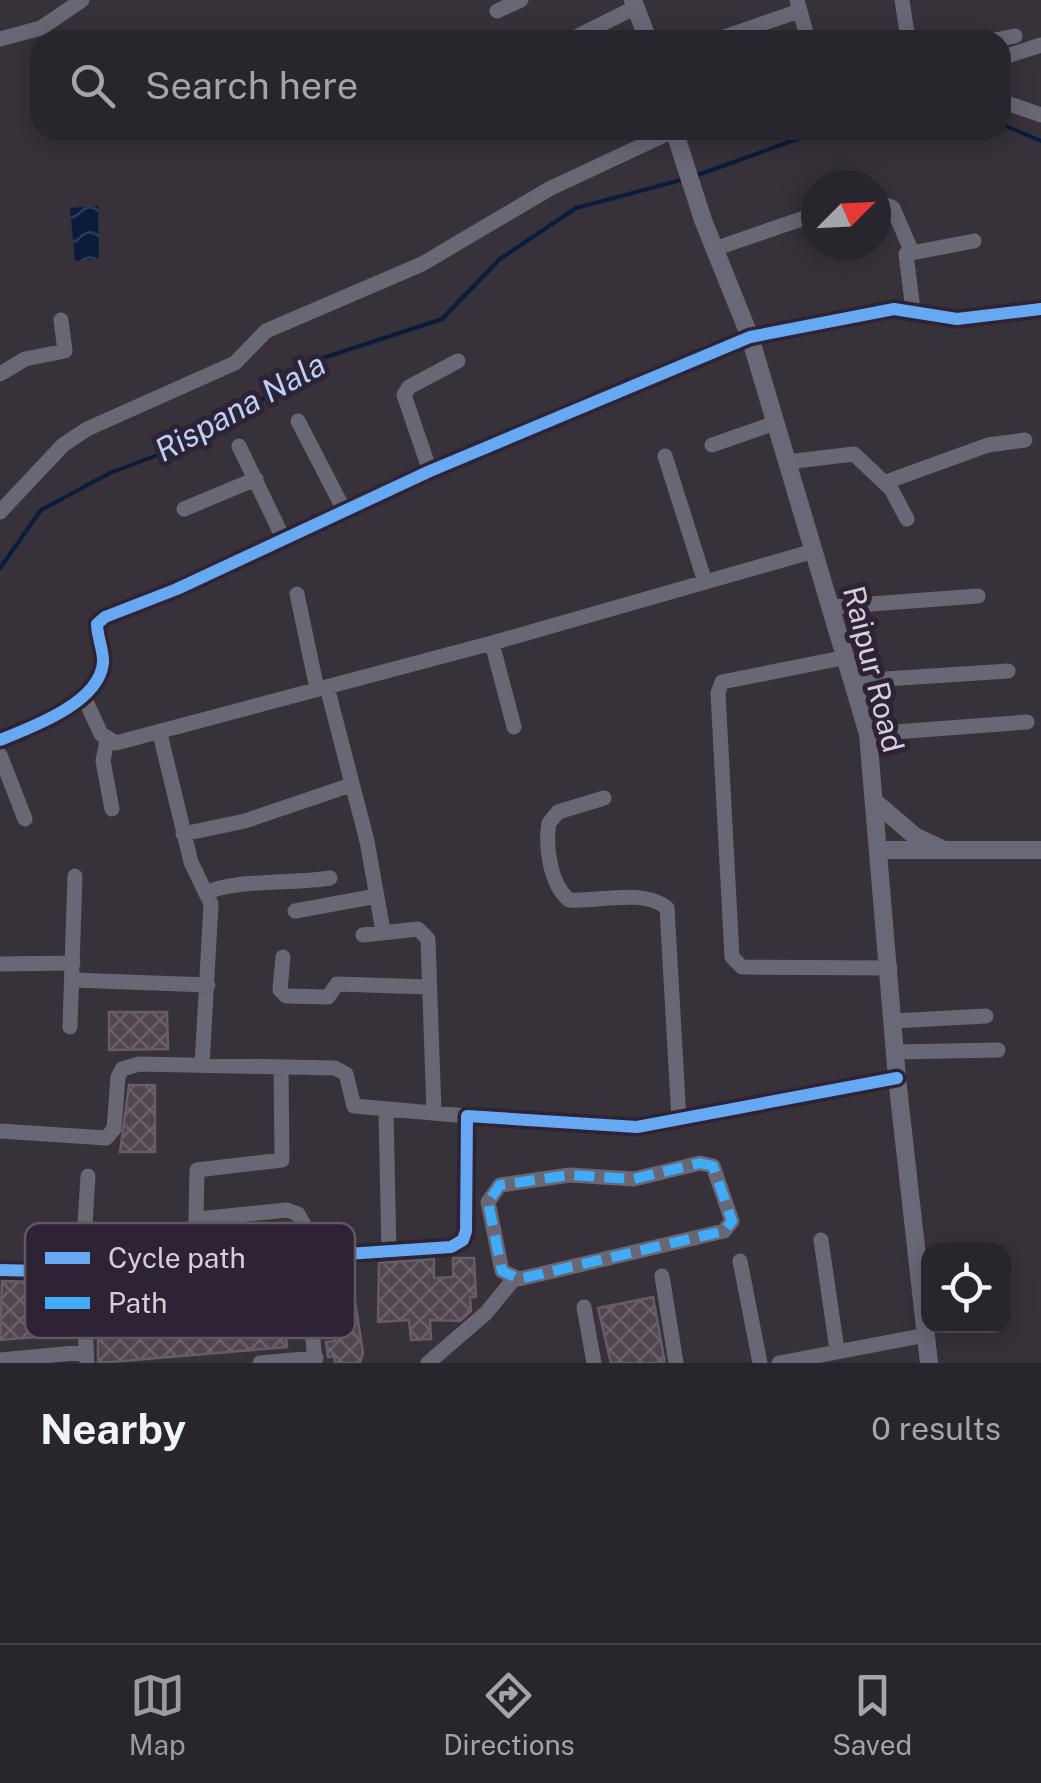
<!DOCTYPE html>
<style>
body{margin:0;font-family:"Public Sans",sans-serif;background:#312d34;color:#f1f3f6}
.controls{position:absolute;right:30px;bottom:30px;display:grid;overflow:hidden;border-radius:20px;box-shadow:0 5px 25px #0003}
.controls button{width:90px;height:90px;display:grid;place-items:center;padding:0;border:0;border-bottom:2px solid #454248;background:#29252c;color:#f1f3f6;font:50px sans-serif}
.compass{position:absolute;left:801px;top:170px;width:90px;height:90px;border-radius:50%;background:#29252c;box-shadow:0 5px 25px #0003;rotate:66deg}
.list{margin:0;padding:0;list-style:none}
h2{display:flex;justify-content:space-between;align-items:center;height:130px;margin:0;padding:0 40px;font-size:42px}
h2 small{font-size:32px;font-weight:400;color:#a5a5a9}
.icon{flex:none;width:55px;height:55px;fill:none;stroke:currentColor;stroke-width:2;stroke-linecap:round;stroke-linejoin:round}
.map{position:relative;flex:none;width:1041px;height:1363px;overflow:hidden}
.search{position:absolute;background:#29252c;box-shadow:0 5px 25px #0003;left:30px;right:30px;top:30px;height:110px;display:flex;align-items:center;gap:25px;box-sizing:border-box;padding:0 35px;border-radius:30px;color:#a5a5a9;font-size:38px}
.sheet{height:280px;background:#29252c}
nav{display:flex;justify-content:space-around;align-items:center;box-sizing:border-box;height:140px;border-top:2px solid #454248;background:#29252c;font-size:28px;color:#a5a5a9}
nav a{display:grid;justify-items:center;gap:5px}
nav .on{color:#9e98a2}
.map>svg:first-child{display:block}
.water{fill:url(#water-waves)}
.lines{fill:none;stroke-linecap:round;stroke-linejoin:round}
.stream{stroke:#091c3c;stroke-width:4}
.building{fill:url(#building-cross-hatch);stroke:#655d64;stroke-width:2.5}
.minor{stroke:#696773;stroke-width:15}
.major{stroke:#6a6776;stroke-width:18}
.quiet{stroke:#42abf6;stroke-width:10;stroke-dasharray:20 10;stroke-linecap:butt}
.cycleway-casing{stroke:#2e2334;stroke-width:19}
.cycleway{stroke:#66a8f1;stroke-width:12}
.labels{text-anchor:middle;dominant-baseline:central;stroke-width:10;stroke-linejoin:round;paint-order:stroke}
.street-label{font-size:30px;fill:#d6cfda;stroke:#2e2334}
.water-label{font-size:32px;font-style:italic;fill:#b7d1f8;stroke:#2e2334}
.key{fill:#2e2334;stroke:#605766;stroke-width:2.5}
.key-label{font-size:28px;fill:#d6cfda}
</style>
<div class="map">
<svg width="1041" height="1363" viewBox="0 0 1041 1363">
<defs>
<pattern id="water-waves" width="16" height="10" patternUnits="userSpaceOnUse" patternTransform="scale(2.5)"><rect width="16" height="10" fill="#091c3c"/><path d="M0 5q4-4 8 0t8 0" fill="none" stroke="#2c3c58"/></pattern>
<pattern id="building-cross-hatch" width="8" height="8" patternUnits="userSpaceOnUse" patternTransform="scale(2.5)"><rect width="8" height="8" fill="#51464f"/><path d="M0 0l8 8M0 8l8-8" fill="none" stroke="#696068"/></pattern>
</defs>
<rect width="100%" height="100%" fill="#37313a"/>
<path class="water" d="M 98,206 L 99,259 L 75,261 L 70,208 Z"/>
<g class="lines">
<path class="stream" d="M 1001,124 L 1041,141
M 695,176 L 822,130
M 0,568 L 41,510 L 110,473 L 179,447 L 238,416 L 323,358 L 442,319 L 500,259 L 576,208 L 685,179"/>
</g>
<path class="building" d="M 109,1012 L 167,1012 L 168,1049 L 109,1050 Z
M 129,1085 L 155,1085 L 155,1152 L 120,1152 Z
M 453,1258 L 474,1258 L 476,1297 L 470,1297 L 471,1311 L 460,1321 L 430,1320 L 431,1339 L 411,1340 L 409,1320 L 378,1322 L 379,1263 L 434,1259 L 434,1278 L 453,1277 Z
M 350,1269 L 363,1353 L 360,1363 L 335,1363 L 334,1356 L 328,1357 L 326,1342 L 335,1341 L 324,1272 Z
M 2,1281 L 71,1283 L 72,1334 L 0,1340 Z
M 219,1281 L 249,1282 L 253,1324 L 285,1323 L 287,1347 L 98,1363 L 98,1287 L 119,1285 L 122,1307 L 131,1307 L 132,1332 L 160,1329 L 158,1286 Z
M 653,1297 L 665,1363 L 611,1363 L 598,1308 Z"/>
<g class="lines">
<path class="minor" d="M 797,0 L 808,40
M 902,0 L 908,40
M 497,11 L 521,0
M 0,39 L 41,28 L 82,0
M 570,40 L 636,7
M 716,40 L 799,11
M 995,40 L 1015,36
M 1001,58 L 1041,45
M 1001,101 L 1041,115
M 876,201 L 893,208 L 911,250
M 714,249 L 816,214
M 913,310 L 906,254 L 974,241
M 0,374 L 25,359 L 65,351 L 61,320
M 298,421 L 344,510
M 712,445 L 775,423
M 239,446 L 284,540
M 665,456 L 705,582
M 787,462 L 854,454 L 891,489 L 907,519
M 430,471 L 404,395 L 409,387 L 458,361
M 886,482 L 988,445 L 1025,440
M 184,509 L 256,479
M 0,512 L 63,445 L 87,429 L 235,363 L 266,331 L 422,264 L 549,189 L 675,130
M 297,594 L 317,689
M 831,607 L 978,596
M 492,643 L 514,727
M 847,657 L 722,682 L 718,693 L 732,957 L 742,967 L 890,968
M 855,681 L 1008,671
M 327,687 L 367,841 L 383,931
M 83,695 L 101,734 L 116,743 L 492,643 L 814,551
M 160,734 L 191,862 L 211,904 L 202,1066
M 868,734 L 1027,722
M 0,740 C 32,727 99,703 103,663 C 104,651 97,637 97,624 L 105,617 L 177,589 L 430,471 L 750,337 L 894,309 L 957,319 L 1041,309
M 107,740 L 103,761 L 112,809
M 0,755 L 25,819
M 604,798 L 558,812 L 549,823 C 545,846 550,884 569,900 C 598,902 643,888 667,908 L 679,1120
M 183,834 L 245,821 L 351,785
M 207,893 C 231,879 297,884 330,878
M 295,911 L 377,896
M 363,935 L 418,929 L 428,939 L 434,1113
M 283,957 L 280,990 L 286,996 L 328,997 L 337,984 L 429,987
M 0,964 L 73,963
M 73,980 L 208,985
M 893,1021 L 986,1016
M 70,1027 L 75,876
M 895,1052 L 998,1050
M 386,1111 L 389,1253
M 0,1131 L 106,1138 L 114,1129 L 118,1077 L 122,1069 L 139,1064 L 335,1068 L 346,1074 L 354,1106 L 467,1116
M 700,1163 L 713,1166 L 732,1221 L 724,1231 L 519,1279 L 502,1271 L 488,1202 L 500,1185 L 570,1175 L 634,1179 Z
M 198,1219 L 287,1210 L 298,1214 L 303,1223 L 315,1363
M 821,1240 L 837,1350
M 740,1261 L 760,1363
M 195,1265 L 197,1170 L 282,1160 L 281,1068
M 0,1270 L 82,1272 L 451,1247 L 463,1240 L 466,1231 L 467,1116 L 637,1127 L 897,1078
M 662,1276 L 676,1363
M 584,1307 L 594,1363
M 0,1360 L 85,1352
M 87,1363 L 82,1272 L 88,1176
M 260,1363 L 316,1358
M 428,1363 L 486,1313 L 513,1280
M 779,1363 L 926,1335"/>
<path class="major" d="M 633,0 L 648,40
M 674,130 L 703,220 L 750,337 L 868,734 L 897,1078 L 929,1363
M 875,802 L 916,837 L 940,848
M 881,850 L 1041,850"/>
<path class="quiet" d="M 700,1163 L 713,1166 L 732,1221 L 724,1231 L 519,1279 L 502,1271 L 488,1202 L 500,1185 L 570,1175 L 634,1179 Z"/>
<g class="cycleway-casing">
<path id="cycleway" d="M 0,740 C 32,727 99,703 103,663 C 104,651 97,637 97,624 L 105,617 L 177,589 L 430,471 L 750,337 L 894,309 L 957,319 L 1041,309
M 0,1270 L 82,1272 L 451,1247 L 463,1240 L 466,1231 L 467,1116 L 637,1127 L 897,1078"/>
</g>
<use href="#cycleway" class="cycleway"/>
</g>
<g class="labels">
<g class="street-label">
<text transform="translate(874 669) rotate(76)">Raipur Road</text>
</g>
<g class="water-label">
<text transform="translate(240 407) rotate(-29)">Rispana Nala</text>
</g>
</g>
<rect x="25" y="1223" width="330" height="115" rx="15" class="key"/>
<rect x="45" y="1252" width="45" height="12" fill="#66a8f1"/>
<rect x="45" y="1297" width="45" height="12" fill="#42abf6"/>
<g class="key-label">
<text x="108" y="1268">Cycle path</text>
<text x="108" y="1313">Path</text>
</g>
</svg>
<div class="controls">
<button><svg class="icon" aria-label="locate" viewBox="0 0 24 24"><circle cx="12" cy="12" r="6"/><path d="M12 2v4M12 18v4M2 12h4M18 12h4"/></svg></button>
</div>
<svg class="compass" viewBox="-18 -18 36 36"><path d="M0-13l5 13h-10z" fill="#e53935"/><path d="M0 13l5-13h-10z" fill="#a5a5a9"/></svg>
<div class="search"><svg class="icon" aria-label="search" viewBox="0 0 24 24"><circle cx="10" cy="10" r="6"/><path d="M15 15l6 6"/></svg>Search here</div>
</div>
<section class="sheet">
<h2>Nearby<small>0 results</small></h2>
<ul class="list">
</ul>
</section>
<nav>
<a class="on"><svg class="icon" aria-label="map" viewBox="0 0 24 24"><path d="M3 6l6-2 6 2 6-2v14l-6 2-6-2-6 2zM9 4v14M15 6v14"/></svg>Map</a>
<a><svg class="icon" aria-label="directions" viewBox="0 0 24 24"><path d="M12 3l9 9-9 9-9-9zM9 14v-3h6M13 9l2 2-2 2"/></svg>Directions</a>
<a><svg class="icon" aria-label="saved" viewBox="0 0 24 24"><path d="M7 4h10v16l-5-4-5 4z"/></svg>Saved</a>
</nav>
